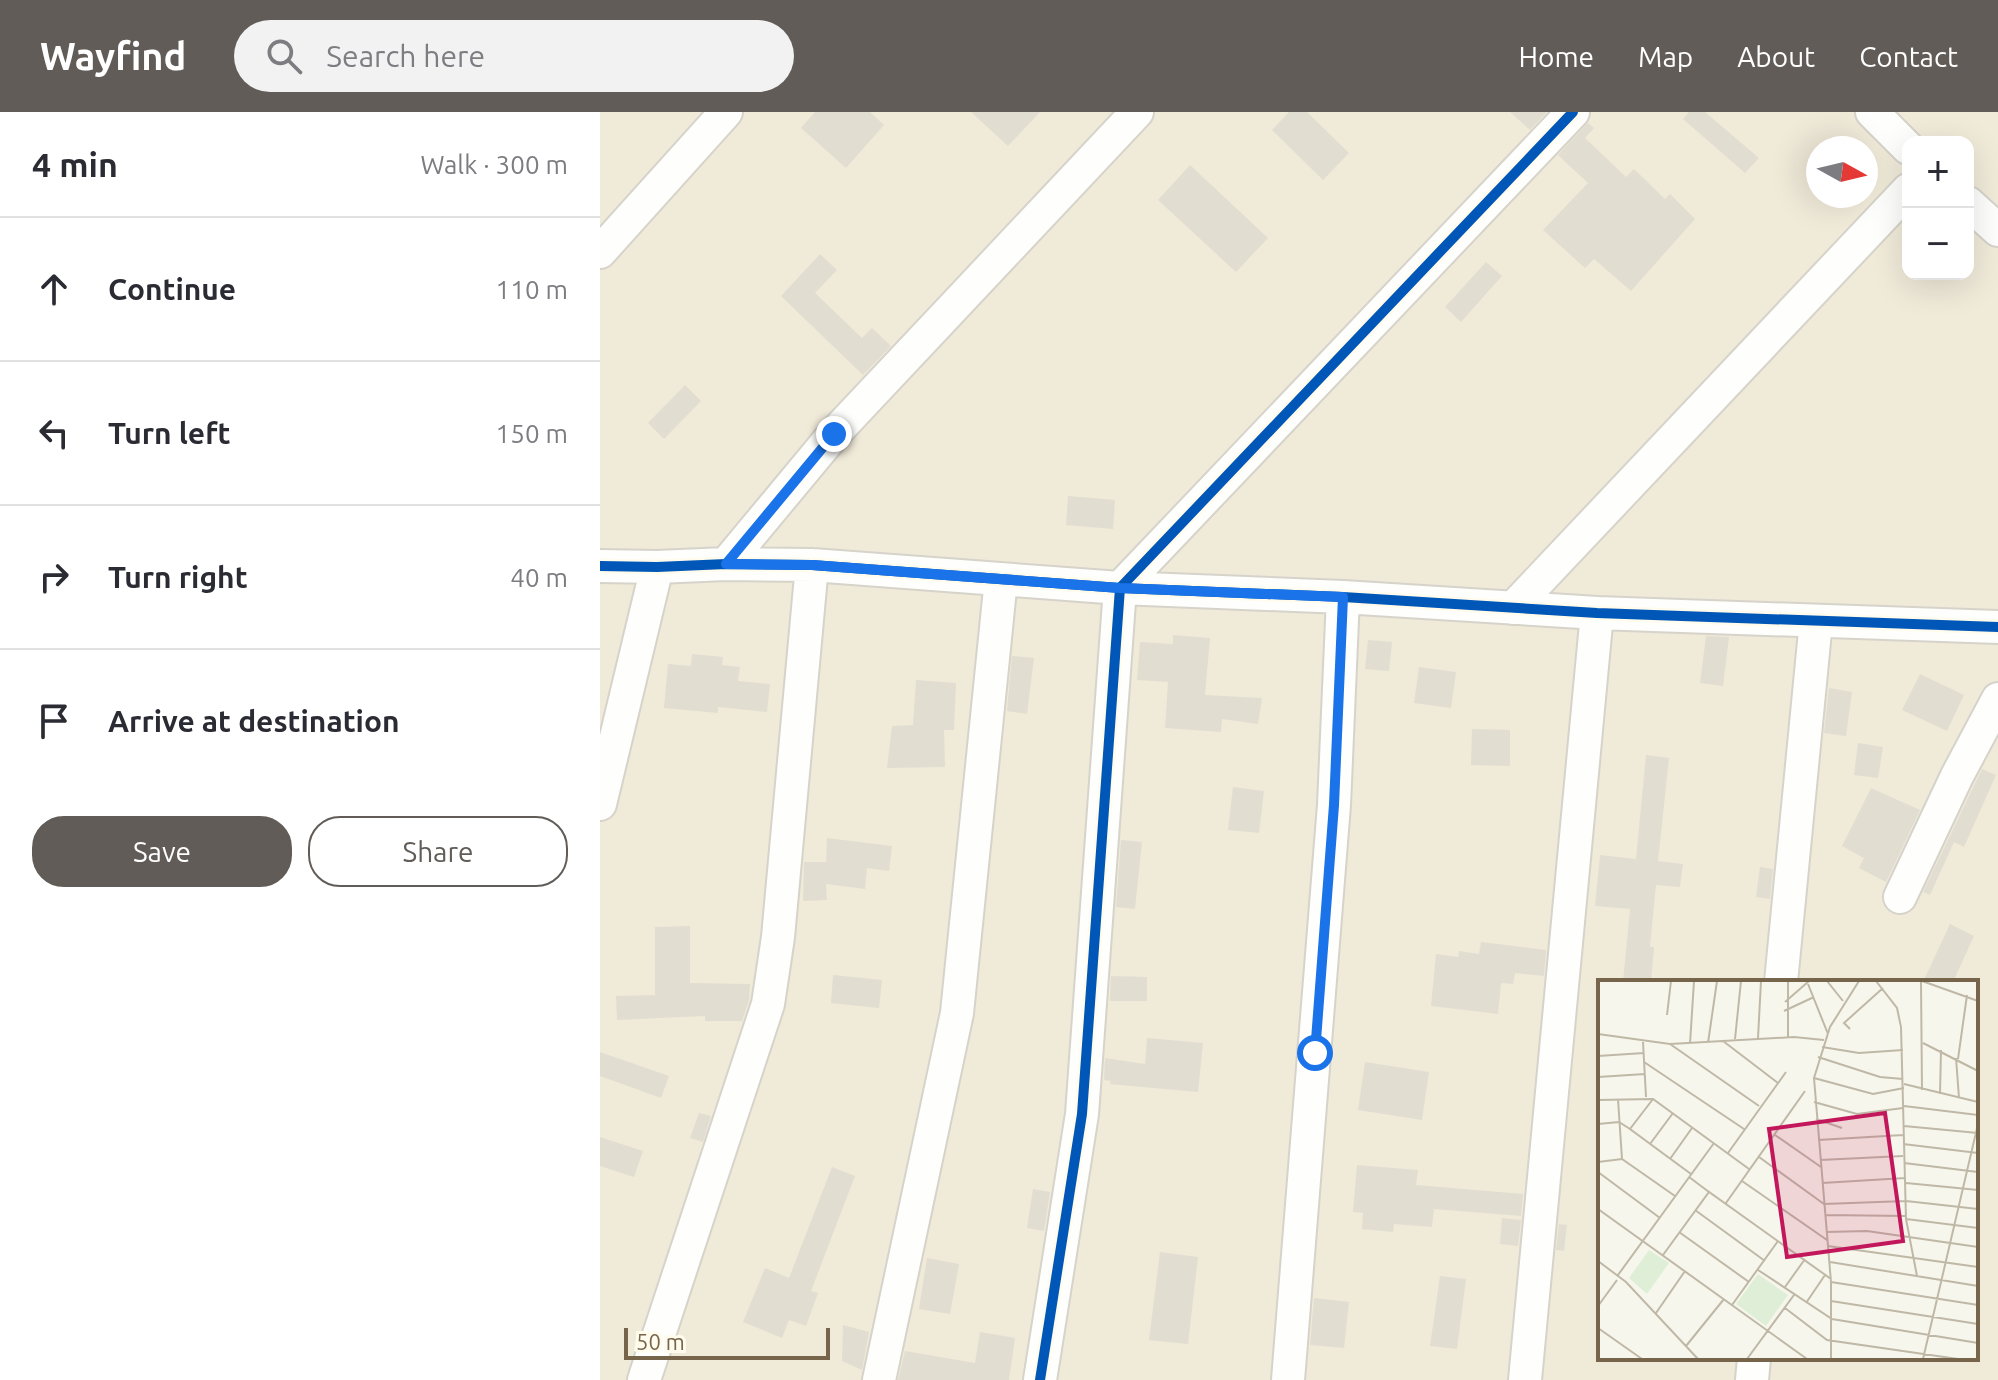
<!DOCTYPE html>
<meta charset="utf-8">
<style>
body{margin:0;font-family:Ubuntu,sans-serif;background:#f2f2f3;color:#2b2b33}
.controls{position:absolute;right:24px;top:24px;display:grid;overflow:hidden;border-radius:16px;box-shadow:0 8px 32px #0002}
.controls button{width:72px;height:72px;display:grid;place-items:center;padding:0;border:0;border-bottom:2px solid #e1e1e2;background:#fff;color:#2b2b33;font:40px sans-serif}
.compass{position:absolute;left:1206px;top:24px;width:72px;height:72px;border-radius:50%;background:#fff;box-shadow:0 8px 32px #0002;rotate:98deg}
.scale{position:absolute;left:24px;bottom:20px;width:206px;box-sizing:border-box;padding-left:8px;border:4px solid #76644b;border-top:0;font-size:22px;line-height:28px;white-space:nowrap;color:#76644b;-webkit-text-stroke:6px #fffced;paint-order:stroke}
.stop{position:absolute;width:24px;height:24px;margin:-18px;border:6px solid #1a73e8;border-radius:50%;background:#fff}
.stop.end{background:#1a73e8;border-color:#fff;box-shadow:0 2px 8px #0008}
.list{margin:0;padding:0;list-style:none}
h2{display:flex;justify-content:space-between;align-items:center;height:104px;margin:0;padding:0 32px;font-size:34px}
h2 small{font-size:26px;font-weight:400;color:#7c7c81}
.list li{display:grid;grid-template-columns:52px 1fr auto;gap:24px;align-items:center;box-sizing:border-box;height:144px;padding:0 32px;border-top:2px solid #e1e1e2}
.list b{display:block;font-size:30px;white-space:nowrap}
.list em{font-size:26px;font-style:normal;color:#7c7c81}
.actions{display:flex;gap:16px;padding:24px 32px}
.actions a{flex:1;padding:18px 0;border:2px solid #615c57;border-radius:32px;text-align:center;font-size:28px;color:#615c57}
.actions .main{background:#615c57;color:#fff}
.icon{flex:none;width:44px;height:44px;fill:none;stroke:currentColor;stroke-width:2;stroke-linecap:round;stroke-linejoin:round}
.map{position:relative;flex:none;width:1398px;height:1268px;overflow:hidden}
header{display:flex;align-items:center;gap:48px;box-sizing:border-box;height:112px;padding:0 40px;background:#615c57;color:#fff}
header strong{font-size:38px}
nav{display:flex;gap:44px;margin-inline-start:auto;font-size:28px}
.search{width:560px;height:72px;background:#f2f2f3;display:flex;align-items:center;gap:20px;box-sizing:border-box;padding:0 28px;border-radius:44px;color:#7c7c81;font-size:30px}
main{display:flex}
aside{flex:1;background:#fff}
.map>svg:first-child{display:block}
.residential{fill:#f0ead9;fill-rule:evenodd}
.building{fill:#e2ddd1}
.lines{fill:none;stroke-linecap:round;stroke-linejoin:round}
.minor-casing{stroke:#d6d3ca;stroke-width:36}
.minor{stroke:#fefefc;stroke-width:32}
.cycleway-casing{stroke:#fffced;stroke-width:15}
.cycleway{stroke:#0057b8;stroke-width:10}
.route{stroke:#1a73e8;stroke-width:10}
.inset-road{fill:none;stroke:#bfb8a7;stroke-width:2}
.view{fill:#c2185b;fill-opacity:0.15;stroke:#c2185b;stroke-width:4}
.inset-edge{fill:none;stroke:#76644b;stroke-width:4}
</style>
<header>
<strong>Wayfind</strong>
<div class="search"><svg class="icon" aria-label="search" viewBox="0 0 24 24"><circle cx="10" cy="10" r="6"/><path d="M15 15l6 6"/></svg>Search here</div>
<nav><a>Home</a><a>Map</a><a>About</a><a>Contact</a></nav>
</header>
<main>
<aside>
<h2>4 min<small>Walk · 300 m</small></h2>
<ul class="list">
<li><svg class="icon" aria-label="ahead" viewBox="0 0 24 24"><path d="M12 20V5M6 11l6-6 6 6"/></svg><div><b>Continue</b></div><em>110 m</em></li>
<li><svg class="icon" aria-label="left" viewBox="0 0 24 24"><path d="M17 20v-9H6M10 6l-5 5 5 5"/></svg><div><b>Turn left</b></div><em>150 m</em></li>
<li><svg class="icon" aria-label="right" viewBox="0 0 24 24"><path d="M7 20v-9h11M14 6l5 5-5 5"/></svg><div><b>Turn right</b></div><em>40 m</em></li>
<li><svg class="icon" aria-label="arrive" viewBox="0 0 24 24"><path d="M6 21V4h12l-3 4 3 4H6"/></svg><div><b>Arrive at destination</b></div></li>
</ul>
<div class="actions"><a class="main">Save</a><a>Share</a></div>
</aside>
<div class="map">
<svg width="1398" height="1268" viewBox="0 0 1398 1268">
<rect width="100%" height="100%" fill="#f7f6ec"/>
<path class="residential" d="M 0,0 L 1398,0 L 1398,1268 L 0,1268 ZM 1308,30 L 1368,30 L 1368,162 L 1308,162 ZM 1218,36 L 1266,36 L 1266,84 L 1218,84 ZM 1000,870 L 1376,870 L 1376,1246 L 1000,1246 Z"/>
<path class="building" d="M 215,0 L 270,0 L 284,13 L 246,56 L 201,16 Z
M 371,0 L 440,0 L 408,34 Z
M 689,0 L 707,0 L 749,41 L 723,68 L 672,18 Z
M 910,0 L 947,0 L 930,18 Z
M 1089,0 L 1105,0 L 1159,46 L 1145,61 L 1083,7 Z
M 988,11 L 994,16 L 985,26 L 1026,65 L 1034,57 L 1065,87 L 1070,82 L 1095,107 L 1031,179 L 994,147 L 985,156 L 943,118 L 988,71 L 958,43 Z
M 590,53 L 668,126 L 636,160 L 558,88 Z
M 220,142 L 237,158 L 215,181 L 262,226 L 272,216 L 291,234 L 263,263 L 181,184 Z
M 886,150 L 902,164 L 861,210 L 845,195 Z
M 85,273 L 101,289 L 64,327 L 48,311 Z
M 468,384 L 515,388 L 513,417 L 466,413 Z
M 573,523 L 610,526 L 605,583 L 662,586 L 658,612 L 622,607 L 621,620 L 565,616 L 568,570 L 537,568 L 540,530 L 573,532 Z
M 1106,524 L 1129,525 L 1123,574 L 1100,571 Z
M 768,528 L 792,530 L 789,559 L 765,557 Z
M 92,542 L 123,545 L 122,553 L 140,555 L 138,569 L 170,572 L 167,600 L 118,595 L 118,601 L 64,596 L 68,552 L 91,554 Z
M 412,544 L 434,546 L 427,602 L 407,599 Z
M 819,555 L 856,560 L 851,596 L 814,591 Z
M 1320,562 L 1364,583 L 1347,619 L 1302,598 Z
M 316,568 L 356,571 L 354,618 L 344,618 L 345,655 L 287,656 L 292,614 L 313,613 Z
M 1229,576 L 1252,580 L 1246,624 L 1224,621 Z
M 872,617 L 910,618 L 910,654 L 871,653 Z
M 1258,631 L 1283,635 L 1278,666 L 1254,663 Z
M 1046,643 L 1069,646 L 1058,749 L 1083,752 L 1080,775 L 1056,773 L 1050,835 L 1054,835 L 1051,870 L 1023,870 L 1030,797 L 995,794 L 1000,743 L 1036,747 Z
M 1382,657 L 1396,663 L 1364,735 L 1354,730 L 1330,783 L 1323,780 Z
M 633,675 L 664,679 L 659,721 L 628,718 Z
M 1271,676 L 1320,698 L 1286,770 L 1259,756 L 1264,746 L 1242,734 Z
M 227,726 L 292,734 L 289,759 L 267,756 L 265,777 L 226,772 L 227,788 L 203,789 L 204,750 L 226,750 Z
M 521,728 L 542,730 L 535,797 L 516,795 Z
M 1160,755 L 1173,757 L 1170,787 L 1156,785 Z
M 1350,812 L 1374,824 L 1353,870 L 1323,870 Z
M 90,814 L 90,871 L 150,872 L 149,888 L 142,909 L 105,909 L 105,904 L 17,908 L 16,884 L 55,883 L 55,815 Z
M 881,830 L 946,838 L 944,864 L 915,861 L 913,872 L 901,871 L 898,902 L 831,894 L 836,842 L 858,845 L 859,839 L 879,842 Z
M 233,863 L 282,868 L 279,896 L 231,891 Z
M 511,864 L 547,865 L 547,889 L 510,889 Z
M 547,926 L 603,931 L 598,980 L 510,972 L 511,969 L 504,968 L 505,946 L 545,952 Z
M 0,940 L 69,964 L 61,986 L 0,964 Z
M 765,950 L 829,960 L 822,1008 L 758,998 Z
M 99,1001 L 111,1004 L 103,1030 L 90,1026 Z
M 0,1025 L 43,1039 L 34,1065 L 0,1054 Z
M 757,1053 L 818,1058 L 816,1073 L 923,1082 L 921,1104 L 834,1097 L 832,1115 L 794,1112 L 793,1120 L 762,1117 L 763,1101 L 753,1100 Z
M 232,1055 L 255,1064 L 211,1179 L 218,1181 L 206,1214 L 189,1208 L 182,1226 L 143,1210 L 165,1156 L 189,1166 Z
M 433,1077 L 450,1080 L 444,1119 L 427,1116 Z
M 902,1106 L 921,1108 L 918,1134 L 900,1132 Z
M 959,1112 L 967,1113 L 964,1139 L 956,1138 Z
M 560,1140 L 598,1145 L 588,1232 L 549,1228 Z
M 327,1146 L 359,1152 L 350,1202 L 319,1197 Z
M 840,1164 L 866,1167 L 857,1237 L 830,1234 Z
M 714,1186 L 749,1190 L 744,1236 L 710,1233 Z
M 243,1213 L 269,1220 L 262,1258 L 242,1249 Z
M 380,1220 L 415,1226 L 409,1268 L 298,1268 L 305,1239 L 375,1251 Z"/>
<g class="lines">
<g class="minor-casing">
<path id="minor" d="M 1272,0 L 1308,36
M 1368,91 L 1398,118
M 0,140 L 126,0
M 126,452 L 234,322 L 537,0
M 0,454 L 57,455 L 126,452 L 212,453 L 520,476 L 743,485 L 997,501 L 1398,515
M 913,496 L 1308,78
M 0,692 L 57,455
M 1300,785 L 1357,664 L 1398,587
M 1181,870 L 1216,509
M 44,1268 L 168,892 L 178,825 L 212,453
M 279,1268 L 357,901 L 401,467
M 440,1268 L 482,1002 L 520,476 L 973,0
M 688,1268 L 734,693 L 743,485
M 925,1268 L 997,501
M 1152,1268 L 1154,1246"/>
</g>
<use href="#minor" class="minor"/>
<g class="cycleway-casing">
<path id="cycleway" d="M 0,454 L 57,455 L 126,452 L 212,453 L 520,476 L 743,485 L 997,501 L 1398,515
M 440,1268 L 482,1002 L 520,476 L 973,0"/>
</g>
<use href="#cycleway" class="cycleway"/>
</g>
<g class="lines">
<path class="route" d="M 234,322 L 126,452 L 212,453 L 520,476 L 743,485 L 734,693 L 715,941"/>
</g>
<g transform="translate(998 868)">
<rect width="380" height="380" fill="#f7f6ec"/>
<path d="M 160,294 L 190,315 L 168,346 L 138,324 Z" fill="#dfefd7"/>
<path d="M 51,270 L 71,283 L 49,314 L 31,298 Z" fill="#dfefd7"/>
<path class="inset-road" d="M 229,1 L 245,21M 278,1 L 299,28 L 303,47 L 308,239 L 319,296M 323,1 L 324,110M 324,1 L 380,21M 210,4 L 230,54M 187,22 L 211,1M 186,31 L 216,17M 69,35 L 73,1M 252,49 L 246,43 L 285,8M 0,54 L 72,64 L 196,57 L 226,60M 190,57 L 190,1M 160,58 L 163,1M 137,59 L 143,1M 125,61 L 180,103M 45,62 L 48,117M 110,63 L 119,1M 325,63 L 380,91M 72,64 L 161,126M 92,64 L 96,1M 224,67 L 261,73 L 305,70M 0,76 L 46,73M 220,77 L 282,97 L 305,99M 358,78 L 361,118M 360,79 L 369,15M 46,82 L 146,149M 0,97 L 47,94M 216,98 L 275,114 L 306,108M 306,104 L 380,122M 342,114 L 343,70M 20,119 L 24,179M 55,119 L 32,149 L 93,194M 0,120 L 55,119 L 151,189M 216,122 L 259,134 L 305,128M 306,126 L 380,135M 218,139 L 244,148M 0,144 L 21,142 L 32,149M 306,146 L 380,153M 177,155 L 223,187M 220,160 L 305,155M 52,164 L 75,133M 305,164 L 380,173M 130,173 L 188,92M 161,177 L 226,224 L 308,221 L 380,229M 72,179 L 94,148M 222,180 L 305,176M 0,182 L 24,179 L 77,216M 306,183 L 380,192M 0,192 L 62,238M 91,197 L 111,212M 144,201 L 229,260M 224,203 L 307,198M 308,203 L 380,210M 128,223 L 207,111M 0,229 L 209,379M 97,230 L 167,281M 227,235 L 308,236M 308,239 L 380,248M 81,252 L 151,302M 228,252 L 269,251 L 380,267M 230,266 L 380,287M 65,275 L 111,212 L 233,299M 0,281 L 28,302 L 100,379M 232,282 L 380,306M 160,290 L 234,339 L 380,363M 20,295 L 116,163M 233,302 L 380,325M 187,307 L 207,279M 233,321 L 380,344M 208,323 L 227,295M 134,325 L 180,261M 0,326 L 19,300M 187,328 L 229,360 L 360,379M 58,333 L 87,291M 0,348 L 44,379M 88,366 L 126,319M 149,379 L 196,315M 233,379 L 233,302 L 216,98 L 232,47 L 261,1M 325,379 L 380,144"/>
<path class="view" d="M 287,133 L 305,261 L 189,277 L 171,149 Z"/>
<rect width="380" height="380" class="inset-edge"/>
</g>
</svg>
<div class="controls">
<button>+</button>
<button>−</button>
</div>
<svg class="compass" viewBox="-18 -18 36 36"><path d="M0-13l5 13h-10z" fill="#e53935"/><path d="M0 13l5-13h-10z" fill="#7c7c81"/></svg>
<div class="scale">50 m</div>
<div class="stop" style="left:715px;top:941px"></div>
<div class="stop end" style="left:234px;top:322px"></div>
</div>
</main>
